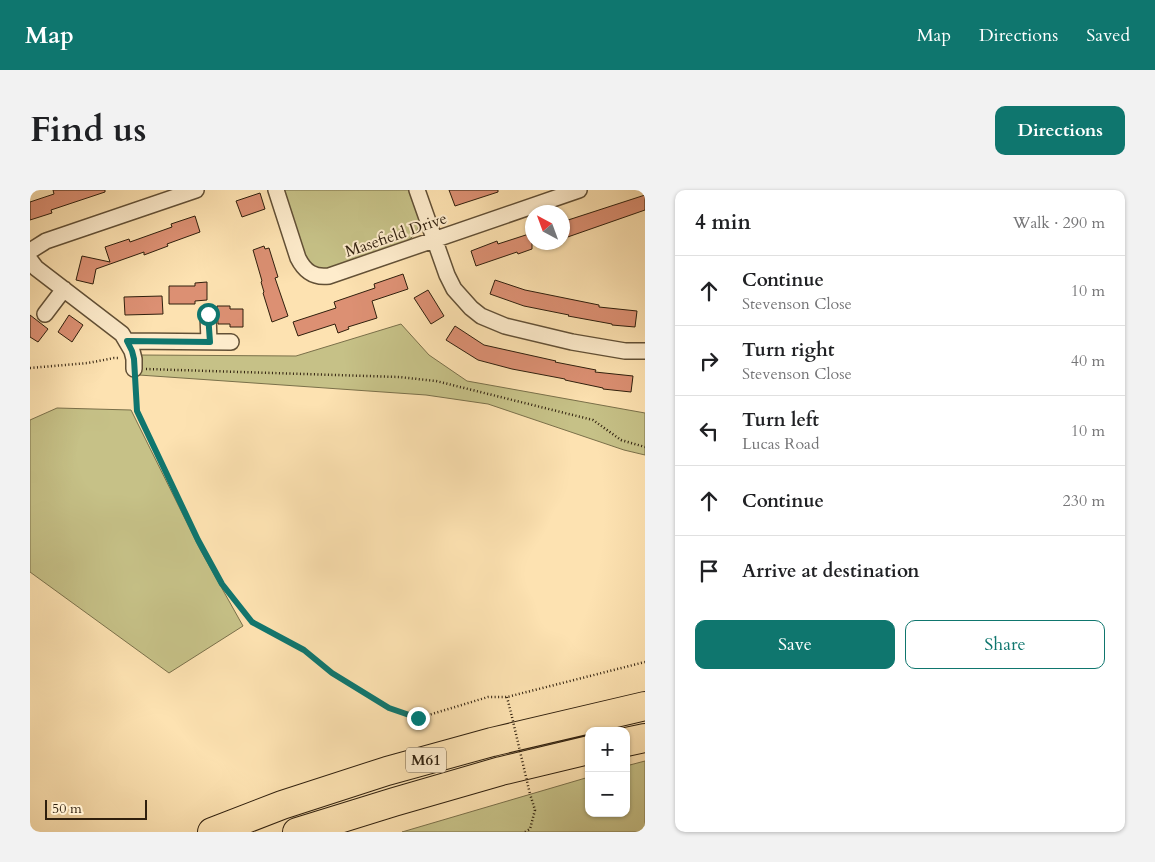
<!DOCTYPE html>
<meta charset="utf-8">
<style>
body{margin:0;font-family:Cardo,serif;background:#f2f2f2;color:#202124}
.controls{position:absolute;right:15px;bottom:15px;display:grid;overflow:hidden;border-radius:10px;box-shadow:0 1px 4px #0004}
.controls button{width:45px;height:45px;display:grid;place-items:center;padding:0;border:0;border-bottom:1px solid #e0e0e0;background:#fff;color:#202124;font:25px sans-serif}
.compass{position:absolute;left:495px;top:15px;width:45px;height:45px;border-radius:50%;background:#fff;box-shadow:0 1px 4px #0004;rotate:319deg}
.scale{position:absolute;left:15px;bottom:12px;width:102px;box-sizing:border-box;padding-left:5px;border:2px solid #2f1f0d;border-top:0;font-size:14px;line-height:18px;white-space:nowrap;color:#2f1f0d;-webkit-text-stroke:4px #feeccc;paint-order:stroke}
.stop{position:absolute;width:15px;height:15px;margin:-11px;border:4px solid #0f766e;border-radius:50%;background:#fff}
.stop.end{background:#0f766e;border-color:#fff;box-shadow:0 1px 5px #0008}
.list{margin:0;padding:0;list-style:none}
h2{display:flex;justify-content:space-between;align-items:center;height:65px;margin:0;padding:0 20px;font-size:21px}
h2 small{font-size:16px;font-weight:400;color:#757577}
.list li{display:grid;grid-template-columns:32px 1fr auto;gap:15px;align-items:center;box-sizing:border-box;height:70px;padding:0 20px;border-top:1px solid #e0e0e0}
.list b{display:block;font-size:19px;white-space:nowrap}
.list p{margin:0;font-size:16px;white-space:nowrap;color:#757577}
.list em{font-size:16px;font-style:normal;color:#757577}
.actions{display:flex;gap:10px;padding:15px 20px}
.actions a{flex:1;padding:11px 0;border:1px solid #0f766e;border-radius:10px;text-align:center;font-size:18px;color:#0f766e}
.actions .main{background:#0f766e;color:#fff}
.icon{flex:none;width:28px;height:28px;fill:none;stroke:currentColor;stroke-width:2;stroke-linecap:round;stroke-linejoin:round}
.map{position:relative;flex:none;width:615px;height:642px;overflow:hidden;border-radius:10px}
header{display:flex;align-items:center;gap:30px;box-sizing:border-box;height:70px;padding:0 25px;background:#0f766e;color:#fff}
header strong{font-size:24px}
nav{display:flex;gap:28px;margin-inline-start:auto;font-size:18px}
.intro{display:flex;align-items:center;justify-content:space-between;box-sizing:border-box;height:120px;padding:0 30px}
h1{margin:0;font-size:35px}
.button{padding:12px 22px;border-radius:10px;background:#0f766e;color:#fff;font-size:18px;font-weight:700}
main{display:flex;gap:30px;padding:0 30px}
aside{flex:1;background:#fff;border-radius:10px;box-shadow:0 1px 4px #0004}
.map>svg:first-child{display:block}
.green{fill:#c6c187;stroke:#7a704a}
.building{fill:#dc9073;stroke:#2f1f0d}
.lines{fill:none;stroke-linecap:round;stroke-linejoin:round}
.street-casing{stroke:#625036;stroke-width:18}
.highway-casing{stroke:#2f1f0d;stroke-width:30}
.path{stroke:#2f1f0d;stroke-width:2.5;stroke-dasharray:1 2.5;stroke-linecap:butt}
.street{stroke:#feeccc;stroke-width:15}
.highway{stroke:#fde2b1;stroke-width:28}
.path-bridge{stroke:#2f1f0d;stroke-width:2.5;stroke-dasharray:1 2.5;stroke-linecap:butt}
.route{stroke:#0f766e;stroke-width:6}
.labels{text-anchor:middle;dominant-baseline:central;stroke-width:4;stroke-linejoin:round;paint-order:stroke}
.shield{fill:#feeccc;stroke:#6d5c46;stroke-width:1}
.shield-label{font-size:15px;font-weight:bold;fill:#2f1f0d}
.street-label{font-size:16px;fill:#2f1f0d;stroke:#feeccc}
</style>
<header>
<strong>Map</strong>
<nav><a>Map</a><a>Directions</a><a>Saved</a></nav>
</header>
<div class="intro"><h1>Find us</h1><a class="button">Directions</a></div>
<main>
<div class="map">
<svg width="615" height="642" viewBox="0 0 615 642">
<rect width="100%" height="100%" fill="#fde2b1"/>
<filter id="stains"><feTurbulence type="fractalNoise" baseFrequency=".004" numOctaves="4"/><feColorMatrix values="0 0 0 0 .2 0 0 0 0 .09 0 0 0 0 .02 0 0 0 .5 -.17"/></filter>
<radialGradient id="worn" r=".72"><stop offset=".6" stop-color="#630" stop-opacity="0"/><stop offset="1" stop-color="#630" stop-opacity=".3"/></radialGradient>
<path class="green" d="M 254,0 L 379,0 C 386,19 399,39 375,52 L 295,80 L 288,80 L 277,71 Z
M 371,134 L 399,165 L 437,191 L 615,223 L 615,265 L 594,260 L 458,214 L 396,205 L 109,185 L 110,165 L 266,166 Z
M 27,218 L 101,220 L 171,361 L 213,436 L 139,483 L 0,382 L 0,230 Z
M 615,571 L 615,642 L 372,642 L 559,587 L 559,623 L 596,623 L 596,576 Z"/>
<path class="building" d="M 23,0 L 75,0 L 75,2 L 21,20 L 22,23 L 0,30 L 0,12 L 24,4 Z
M 419,0 L 468,0 L 468,2 L 425,16 Z
M 230,3 L 235,19 L 212,27 L 206,11 Z
M 615,5 L 615,20 L 532,49 L 532,32 Z
M 165,26 L 170,42 L 137,54 L 138,56 L 114,65 L 114,62 L 66,79 L 63,94 L 46,90 L 52,66 L 80,72 L 75,57 L 99,49 L 100,52 L 142,37 L 141,34 Z
M 502,43 L 502,59 L 488,64 L 487,62 L 446,76 L 441,61 L 467,51 L 468,54 Z
M 234,56 L 235,59 L 239,58 L 248,87 L 245,88 L 258,126 L 242,132 L 233,103 L 234,102 L 231,92 L 232,91 L 223,60 Z
M 373,84 L 378,99 L 342,111 L 347,128 L 318,137 L 319,139 L 308,143 L 305,134 L 268,146 L 263,132 L 306,118 L 304,112 L 345,98 L 344,94 Z
M 465,90 L 495,100 L 569,115 L 569,117 L 607,121 L 605,137 L 582,135 L 582,134 L 538,126 L 539,125 L 494,116 L 460,104 Z
M 177,92 L 177,110 L 165,111 L 165,114 L 139,114 L 139,96 L 165,96 L 165,93 Z
M 398,100 L 414,126 L 401,134 L 384,108 Z
M 132,106 L 133,124 L 95,125 L 94,107 Z
M 187,116 L 200,116 L 200,119 L 213,119 L 213,137 L 200,137 L 200,134 L 188,134 Z
M 0,125 L 18,139 L 8,152 L 0,147 Z
M 39,125 L 53,135 L 42,152 L 28,142 Z
M 425,136 L 454,155 L 526,171 L 525,172 L 566,180 L 565,182 L 603,186 L 601,202 L 573,199 L 573,198 L 535,190 L 535,189 L 482,179 L 448,170 L 416,150 Z"/>
<g class="lines">
<g class="street-casing">
<path id="street" d="M 246,0 L 268,68 C 275,82 284,88 299,86 L 549,0
M 387,0 L 417,85 L 424,99 L 441,118 L 451,126 L 475,136 L 542,152 L 595,161 L 615,161
M 0,61 L 16,51 L 166,0
M 0,70 L 6,78 L 92,144 L 102,161 L 104,169 L 104,179
M 15,124 L 34,99
M 178,124 L 179,152
M 97,151 L 201,152"/>
</g>
<g class="highway-casing">
<path id="highway" d="M 596,552 L 615,548
M 182,642 L 252,615 L 357,581 L 462,552 L 615,516
M 267,642 L 364,612 L 471,581 L 559,560"/>
</g>
<path class="path" d="M 0,178 L 58,173 L 84,168 L 90,168
M 116,179 L 369,187 L 406,191 L 563,230 L 591,250 L 615,257
M 105,192 L 107,221 L 167,350 L 192,394 L 222,432 L 274,460 L 302,483 L 359,518 L 388,527 L 392,527 L 458,507 L 477,507 L 615,472
M 477,507 L 482,527
M 495,642 L 500,639 L 505,620 L 500,604"/>
<use href="#street" class="street"/>
<use href="#highway" class="highway"/>
<path class="path-bridge" d="M 482,527 L 500,604"/>
</g>
<g class="lines">
<path class="route" d="M 178,124 L 180,152 L 97,151 L 102,161 L 104,169 L 107,221 L 168,350 L 192,394 L 222,432 L 274,460 L 302,483 L 359,518 L 388,528"/>
</g>
<g class="labels">
<rect class="shield" x="376" y="557.5" width="40" height="25" rx="4"/>
<g class="shield-label">
<text x="396" y="570">M61</text>
</g>
<g class="street-label">
<text transform="translate(366 45) rotate(-19)">Masefield Drive</text>
</g>
</g>
<rect width="100%" height="100%" filter="url(#stains)"/>
<rect width="100%" height="100%" fill="url(#worn)"/>
</svg>
<div class="controls">
<button>+</button>
<button>−</button>
</div>
<svg class="compass" viewBox="-18 -18 36 36"><path d="M0-13l5 13h-10z" fill="#e53935"/><path d="M0 13l5-13h-10z" fill="#757577"/></svg>
<div class="scale">50 m</div>
<div class="stop" style="left:178px;top:124px"></div>
<div class="stop end" style="left:388px;top:528px"></div>
</div>
<aside>
<h2>4 min<small>Walk · 290 m</small></h2>
<ul class="list">
<li><svg class="icon" aria-label="ahead" viewBox="0 0 24 24"><path d="M12 20V5M6 11l6-6 6 6"/></svg><div><b>Continue</b><p>Stevenson Close</p></div><em>10 m</em></li>
<li><svg class="icon" aria-label="right" viewBox="0 0 24 24"><path d="M7 20v-9h11M14 6l5 5-5 5"/></svg><div><b>Turn right</b><p>Stevenson Close</p></div><em>40 m</em></li>
<li><svg class="icon" aria-label="left" viewBox="0 0 24 24"><path d="M17 20v-9H6M10 6l-5 5 5 5"/></svg><div><b>Turn left</b><p>Lucas Road</p></div><em>10 m</em></li>
<li><svg class="icon" aria-label="ahead" viewBox="0 0 24 24"><path d="M12 20V5M6 11l6-6 6 6"/></svg><div><b>Continue</b></div><em>230 m</em></li>
<li><svg class="icon" aria-label="arrive" viewBox="0 0 24 24"><path d="M6 21V4h12l-3 4 3 4H6"/></svg><div><b>Arrive at destination</b></div></li>
</ul>
<div class="actions"><a class="main">Save</a><a>Share</a></div>
</aside>
</main>
